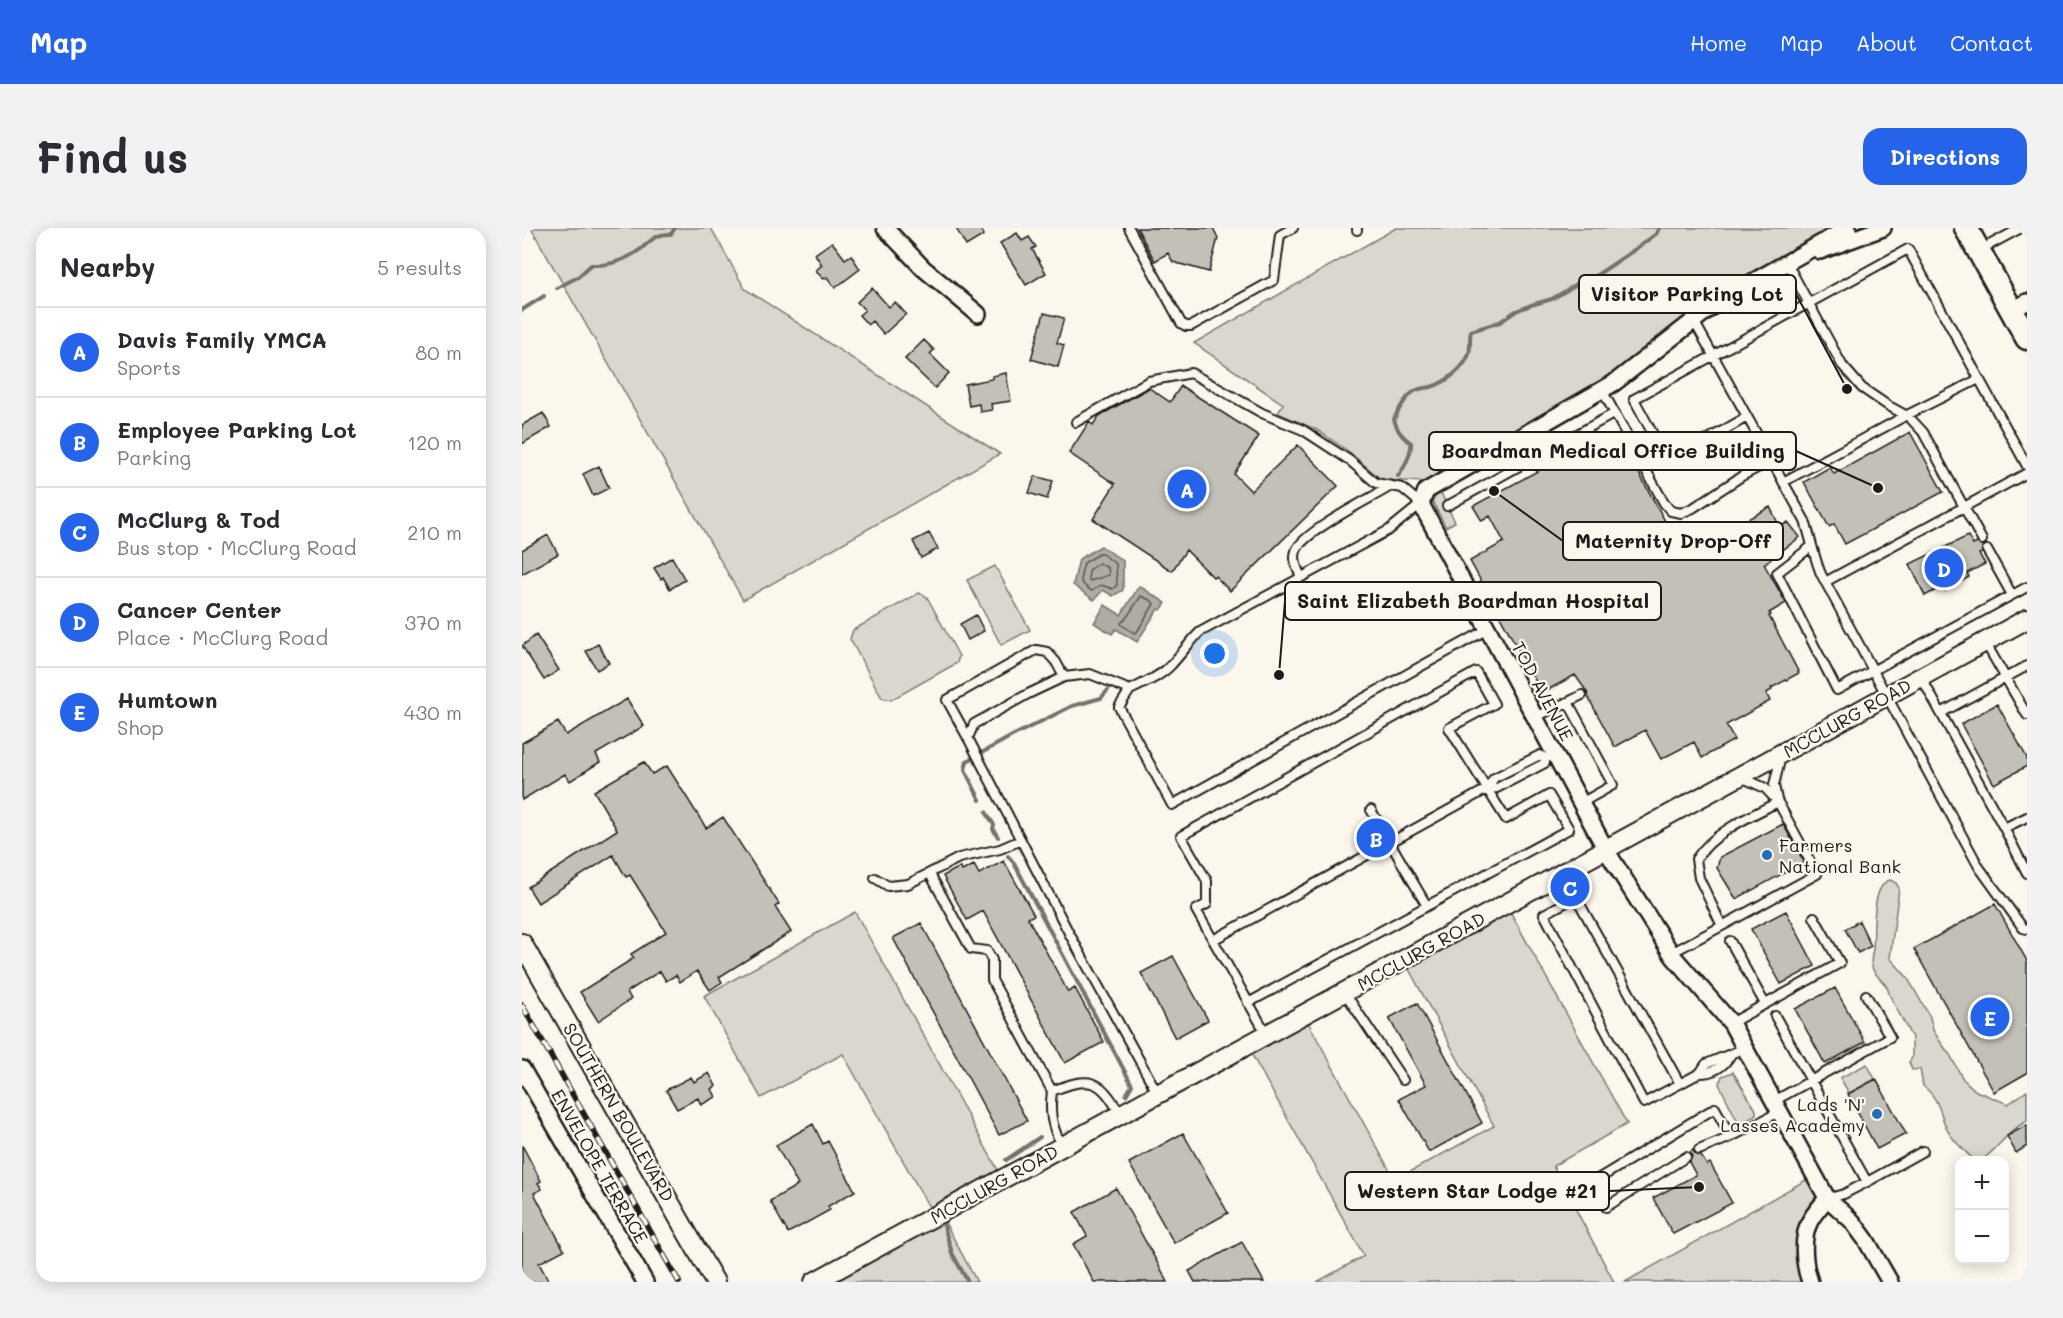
<!DOCTYPE html>
<meta charset="utf-8">
<style>
body{margin:0;font-family:Mali,sans-serif;background:#f2f2f3;color:#2b2b33}
.controls{position:absolute;right:18px;bottom:18px;display:grid;overflow:hidden;border-radius:12px;box-shadow:0 3px 15px #0003}
.controls button{width:54px;height:54px;display:grid;place-items:center;padding:0;border:0;border-bottom:2px solid #e1e1e2;background:#fff;color:#2b2b33;font:30px sans-serif}
.you{position:absolute;left:693px;top:426px;width:21px;height:21px;margin:-15px;border:4px solid #fff;border-radius:50%;background:#1a73e8;box-shadow:0 0 0 9px #1a73e833}
.badge{display:grid;place-items:center;width:39px;height:39px;border-radius:50%;background:#2563eb;color:#fff;font-size:20px;font-weight:700}
.pin{position:absolute;translate:-50% -50%;border:3px solid #fff;box-shadow:0 2px 6px #0006}
.list{margin:0;padding:0;list-style:none}
h2{display:flex;justify-content:space-between;align-items:center;height:78px;margin:0;padding:0 24px;font-size:26px}
h2 small{font-size:20px;font-weight:400;color:#7c7c81}
.list li{display:grid;grid-template-columns:39px 1fr auto;gap:18px;align-items:center;box-sizing:border-box;height:90px;padding:0 24px;border-top:2px solid #e1e1e2}
.list b{display:block;font-size:22px;white-space:nowrap}
.list p{margin:0;font-size:20px;white-space:nowrap;color:#7c7c81}
.list em{font-size:20px;font-style:normal;color:#7c7c81}
.map{position:relative;flex:none;width:1505px;height:1054px;overflow:hidden;border-radius:18px}
header{display:flex;align-items:center;gap:36px;box-sizing:border-box;height:84px;padding:0 30px;background:#2563eb;color:#fff}
header strong{font-size:28px}
nav{display:flex;gap:33px;margin-inline-start:auto;font-size:21px}
.intro{display:flex;align-items:center;justify-content:space-between;box-sizing:border-box;height:144px;padding:0 36px}
h1{margin:0;font-size:42px}
.button{padding:15px 27px;border-radius:18px;background:#2563eb;color:#fff;font-size:21px;font-weight:700}
main{display:flex;gap:36px;padding:0 36px}
aside{flex:1;background:#fff;border-radius:18px;box-shadow:0 3px 15px #0003}
.map>svg:first-child{display:block}
.green{fill:#dad7ce;stroke:#7b7a75;stroke-width:1.5}
.water{fill:#afaca5;stroke:#74726e;stroke-width:1.5}
.lines{fill:none;stroke-linecap:round;stroke-linejoin:round}
.shore{stroke:#575653;stroke-width:1.5}
.stream{stroke:#74726e;stroke-width:4}
.building{fill:#c3c0b8;stroke:#1c1c1c;stroke-width:1.5}
.service-casing{stroke:#1c1c1c;stroke-width:12}
.minor-casing{stroke:#1c1c1c;stroke-width:20}
.tertiary-casing{stroke:#1c1c1c;stroke-width:22}
.primary-casing{stroke:#1c1c1c;stroke-width:27}
.service{stroke:#fbf7ec;stroke-width:8}
.minor{stroke:#fbf7ec;stroke-width:15}
.tertiary{stroke:#fbf7ec;stroke-width:18}
.primary{stroke:#fbf7ec;stroke-width:22}
.rail-casing{stroke:#1c1c1c;stroke-width:6}
.rail{stroke:#fbf7ec;stroke-width:4;stroke-dasharray:11;stroke-linecap:butt}
.poi-dot{fill:#1f6fb2;stroke:#fbf7ec;stroke-width:2}
.labels{text-anchor:middle;dominant-baseline:central;stroke-width:4.5;stroke-linejoin:round;paint-order:stroke}
.street-label{font-size:18px;fill:#1c1c1c;stroke:#fbf7ec}
.poi-label{font-size:18px;fill:#1c1c1c;stroke:#fbf7ec;text-anchor:start}
.leader{fill:none;stroke:#1c1c1c;stroke-width:2}
.callout-dot{fill:#1c1c1c;stroke:#fbf7ec;stroke-width:2}
.callout{fill:#fbf7ec;stroke:#1c1c1c;stroke-width:2}
.callout-label{font-size:20px;text-anchor:middle;font-weight:bold;fill:#1c1c1c}
</style>
<header>
<strong>Map</strong>
<nav><a>Home</a><a>Map</a><a>About</a><a>Contact</a></nav>
</header>
<div class="intro"><h1>Find us</h1><a class="button">Directions</a></div>
<main>
<aside>
<h2>Nearby<small>5 results</small></h2>
<ul class="list">
<li><span class="badge">A</span><div><b>Davis Family YMCA</b><p>Sports</p></div><em>80 m</em></li>
<li><span class="badge">B</span><div><b>Employee Parking Lot</b><p>Parking</p></div><em>120 m</em></li>
<li><span class="badge">C</span><div><b>McClurg &amp; Tod</b><p>Bus stop · McClurg Road</p></div><em>210 m</em></li>
<li><span class="badge">D</span><div><b>Cancer Center</b><p>Place · McClurg Road</p></div><em>370 m</em></li>
<li><span class="badge">E</span><div><b>Humtown</b><p>Shop</p></div><em>430 m</em></li>
</ul>
</aside>
<div class="map">
<svg width="1505" height="1054" viewBox="0 0 1505 1054">
<rect width="100%" height="100%" fill="#fbf7ec"/>
<filter id="ink" filterUnits="userSpaceOnUse"><feTurbulence type="fractalNoise" baseFrequency=".0167" numOctaves="2"/><feDisplacementMap in="SourceGraphic" scale="12" xChannelSelector="R" yChannelSelector="G"/><feConvolveMatrix kernelMatrix="1 2 1 2 8 2 1 2 1" color-interpolation-filters="sRGB"/></filter>
<g filter="url(#ink)">
<path class="green" d="M 9,0 L 189,0 L 223,61 L 478,226 L 221,372 Z
M 874,0 L 1314,0 L 1125,121 L 1060,167 L 906,254 L 860,252 L 826,223 L 795,202 L 756,185 L 761,176 L 672,115 Z
M 918,263 L 933,294 L 924,299 L 910,273 Z
M 473,338 L 508,402 L 479,417 L 445,352 Z
M 397,365 L 405,369 L 437,428 L 435,435 L 369,472 L 360,470 L 328,411 L 331,402 Z
M 1368,652 L 1374,655 L 1377,660 L 1368,730 L 1385,749 L 1408,789 L 1411,802 L 1417,812 L 1428,827 L 1441,851 L 1454,863 L 1486,876 L 1505,863 L 1505,893 C 1484,904 1478,919 1460,932 L 1451,931 C 1443,923 1431,913 1426,903 C 1417,886 1419,872 1401,858 L 1398,841 L 1390,842 L 1387,834 L 1390,830 L 1390,810 L 1367,766 C 1366,754 1353,750 1350,739 C 1348,732 1350,727 1351,721 C 1353,704 1348,658 1368,652 Z
M 984,676 L 1105,896 L 1031,938 L 1092,1054 L 795,1054 L 842,1028 L 725,818 L 782,787 L 873,952 L 972,898 L 882,732 Z
M 333,684 L 481,951 L 418,985 L 455,1054 L 292,1054 L 412,988 L 321,826 L 239,870 L 182,768 Z
M 1345,836 L 1353,851 L 1327,865 L 1318,850 Z
M 1211,844 L 1234,882 L 1234,886 L 1221,895 L 1214,890 L 1197,856 L 1200,848 Z
M 1291,948 L 1305,970 L 1288,993 L 1288,1054 L 1103,1054 Z"/>
<path class="water" d="M 579,318 L 601,333 L 601,362 L 591,368 L 581,362 L 572,372 L 551,357 L 557,331 Z
M 617,358 L 644,375 L 639,382 L 636,381 L 615,414 L 594,401 L 590,406 L 572,395 L 583,377 L 599,387 Z"/>
<g class="lines">
<path class="shore" d="M 577,326 L 580,326 L 594,336 L 595,357 L 591,361 L 579,357 L 570,363 C 555,354 558,351 562,335 Z
M 577,335 L 586,340 L 587,347 L 568,353 L 566,350 L 568,341 Z
M 619,368 L 630,373 L 632,376 L 615,404 L 612,405 L 600,397 L 599,395 L 605,389 Z"/>
<path class="stream" d="M 35,60 L 56,49 L 69,37 C 87,38 104,32 119,21 C 130,12 134,5 149,6 L 153,0
M 0,82 L 22,68
M 876,248 C 882,241 890,224 889,215 C 879,208 875,202 872,191 C 877,181 885,166 895,162 C 899,160 905,160 909,159 C 923,155 942,141 947,126 C 949,119 947,111 949,103 L 978,94 L 994,83 L 1009,77 L 1030,71 L 1060,53 L 1075,47 L 1115,20 L 1134,6 L 1137,0
M 458,572 L 443,542 L 445,533 L 490,508 L 550,478 L 579,470 L 586,462
M 464,584 L 472,597 L 471,601 L 476,609
M 486,628 L 492,635 L 610,857 L 604,867
M 484,932 L 518,909
M 422,998 L 430,1025 L 446,1054"/>
</g>
<path class="building" d="M 434,0 L 458,0 L 462,7 L 444,18 Z
M 615,0 L 691,0 L 696,10 L 687,44 L 651,34 L 646,25 L 633,33 Z
M 495,5 L 500,13 L 507,9 L 514,19 L 510,21 L 524,45 L 504,57 L 478,15 Z
M 310,14 L 323,31 L 329,27 L 338,41 L 313,60 L 305,49 L 301,51 L 294,42 L 300,37 L 293,26 Z
M 350,60 L 367,79 L 373,74 L 384,86 L 362,106 L 350,93 L 346,97 L 337,87 L 343,82 L 335,74 Z
M 522,85 L 542,90 L 535,115 L 542,117 L 536,139 L 509,131 Z
M 402,112 L 412,122 L 408,126 L 427,145 L 413,160 L 383,131 Z
M 484,145 L 489,173 L 469,176 L 470,182 L 458,184 L 457,176 L 447,178 L 443,156 L 470,151 L 470,148 Z
M 659,158 L 737,208 L 712,246 L 729,263 L 776,217 L 816,258 L 708,363 L 693,348 L 691,349 L 664,322 L 650,343 L 571,291 L 593,256 L 547,225 L 567,194 L 571,197 L 577,188 L 627,160 L 648,174 Z
M 21,185 L 29,199 L 0,216 L 0,197 Z
M 1388,204 L 1421,264 L 1323,316 L 1312,296 L 1307,299 L 1282,254 L 1308,239 L 1312,246 Z
M 1082,209 L 1089,222 L 1101,216 L 1161,326 L 1248,279 L 1258,299 L 1266,294 L 1278,309 L 1242,336 L 1264,375 L 1247,385 L 1249,387 L 1247,388 L 1277,445 L 1249,460 L 1250,462 L 1244,465 L 1248,473 L 1204,497 L 1212,512 L 1180,530 L 1172,514 L 1139,531 L 1123,502 L 1093,519 L 1066,469 L 1065,464 L 1053,447 L 1020,465 L 948,333 L 982,314 L 968,288 L 960,293 L 951,278 L 1036,232 L 1032,226 L 1050,216 L 1056,224 Z
M 77,238 L 87,260 L 71,268 L 61,246 Z
M 513,248 L 531,253 L 525,271 L 507,265 Z
M 407,305 L 416,321 L 399,330 L 391,313 Z
M 26,307 L 36,326 L 0,346 L 0,322 Z
M 1446,308 L 1451,317 L 1455,315 L 1461,318 L 1460,325 L 1457,326 L 1463,336 L 1445,345 L 1447,349 L 1423,363 L 1421,358 L 1403,368 L 1388,336 Z
M 150,329 L 163,352 L 148,361 L 141,349 L 139,351 L 132,340 Z
M 454,387 L 462,403 L 446,412 L 438,396 Z
M 14,407 L 37,442 L 22,452 L 0,418 Z
M 76,416 L 87,435 L 75,442 L 64,423 Z
M 105,471 L 122,498 L 74,526 L 78,534 L 48,553 L 43,546 L 0,572 L 0,515 L 36,494 L 44,507 Z
M 1475,476 L 1505,530 L 1505,538 L 1472,556 L 1439,496 Z
M 122,534 L 130,546 L 145,538 L 184,600 L 201,589 L 257,676 L 253,679 L 269,704 L 197,749 L 200,754 L 188,762 L 175,743 L 158,754 L 154,747 L 144,753 L 138,743 L 105,764 L 109,771 L 76,793 L 58,764 L 112,730 L 109,726 L 144,704 L 108,647 L 104,649 L 91,627 L 16,675 L 6,659 L 95,602 L 72,563 Z
M 1261,596 L 1282,634 L 1214,671 L 1195,640 L 1198,629 Z
M 482,633 L 512,687 L 506,690 L 546,764 L 553,760 L 582,814 L 543,835 L 461,683 L 445,692 L 421,648 L 438,639 L 440,643 L 452,637 L 457,646 Z
M 1473,676 L 1505,733 L 1505,845 L 1472,864 L 1392,721 Z
M 1264,683 L 1293,738 L 1259,756 L 1229,701 Z
M 1337,693 L 1349,718 L 1336,725 L 1323,701 Z
M 399,695 L 505,893 L 477,907 L 371,710 Z
M 651,728 L 686,792 L 653,810 L 619,745 Z
M 1313,760 L 1343,814 L 1303,836 L 1273,781 Z
M 895,775 L 960,895 L 907,924 L 877,871 L 904,857 L 867,790 Z
M 187,845 L 194,858 L 190,861 L 194,869 L 179,877 L 176,870 L 155,881 L 144,862 L 169,849 L 172,854 Z
M 1354,851 L 1384,906 L 1355,921 L 1326,866 Z
M 291,896 L 301,916 L 306,913 L 333,963 L 306,978 L 308,982 L 266,1005 L 248,973 L 276,957 L 254,917 Z
M 1505,897 L 1505,918 L 1494,925 L 1485,908 Z
M 661,905 L 706,985 L 652,1015 L 607,935 Z
M 0,917 L 19,953 L 16,955 L 20,961 L 12,965 L 42,1022 L 17,1035 L 27,1054 L 0,1054 Z
M 1171,922 L 1174,927 L 1179,928 L 1185,937 L 1188,935 L 1210,975 L 1151,1006 L 1131,970 L 1174,947 L 1167,934 L 1170,929 L 1168,924 Z
M 594,960 L 646,1054 L 572,1054 L 551,1016 L 565,1008 L 552,984 Z
M 720,1014 L 742,1054 L 673,1054 L 667,1043 Z"/>
<g class="lines">
<g class="service-casing">
<path id="service" d="M 607,0 L 659,95 L 664,98 L 669,98 L 752,52 L 758,7 L 771,0
M 835,2 L 835,0
M 1458,22 L 1499,0
M 1265,35 L 1320,137 L 1340,160 L 1365,177 L 1387,189 L 1401,204 L 1460,312
M 1172,93 L 1283,293 C 1289,311 1292,329 1299,346 L 1457,639 L 1501,700 L 1505,701
M 1080,162 L 1142,275 L 1149,283 L 1159,285 L 1171,280 L 1220,248 L 1249,233
M 1225,189 L 1146,234 L 1112,171 L 1386,21 L 1505,238
M 554,194 L 627,153 L 669,145 L 740,185 L 781,202 L 827,232 L 854,255 L 880,260 L 899,276 L 867,302 L 678,404 C 668,414 659,426 649,437 C 639,448 622,455 608,462 L 568,446 L 542,449 L 506,466 L 452,496 L 446,510 L 547,705 L 636,866
M 998,209 L 1010,231
M 1261,254 L 1385,187 L 1457,151
M 925,278 L 1093,185
M 1290,318 L 1255,345 L 1315,462 L 1505,359
M 1465,322 L 1490,367
M 779,349 C 775,341 771,332 774,323 C 780,304 850,270 869,258
M 1303,354 L 1505,245
M 1463,414 L 1505,487
M 1399,449 L 1482,600
M 608,462 L 597,479 L 650,577 L 966,401
M 1046,474 L 1060,467
M 1419,485 L 1505,438
M 1013,489 L 1046,474 L 1091,557 L 1059,575
M 446,510 L 425,472 L 514,422 L 525,424 L 534,434 L 542,449
M 965,561 L 972,550 L 1018,527 L 1023,530 L 1026,529
M 1255,572 L 1252,557 L 1259,528
M 849,582 L 905,678
M 1505,589 L 1482,600 L 1505,645
M 408,646 L 449,721 L 465,723 L 470,732 L 470,752 L 530,863 C 568,848 578,850 598,886
M 353,650 L 366,658 L 386,656 L 437,630 L 478,621 L 499,612
M 1200,698 L 1295,646 L 1256,574 L 1243,560 L 1219,549
M 691,712 L 965,561 L 975,560 L 1023,535 L 1023,530
M 1208,713 L 1243,776
M 1149,725 L 1200,698 L 1177,650 L 1174,631 C 1193,603 1227,589 1256,574
M 823,765 L 881,852
M 726,775 L 1047,601 L 1027,567 L 984,591 L 927,500 L 972,476 L 954,444 L 659,608 L 685,653 L 685,676 L 674,682 L 745,807
M 1253,788 L 1345,954 L 1322,966 L 1307,970
M 1209,795 L 1318,735 L 1292,689
M 1178,845 C 1192,845 1201,839 1208,828
M 1158,856 L 1054,669 L 1022,686 L 1122,875 L 1178,845 L 1184,836 L 1223,820
M 530,863 C 527,887 530,898 540,919
M 1252,873 L 1368,809 L 1344,767
M 1177,922 L 1209,909
M 1164,929 L 1084,979 L 1071,954 L 1193,880 L 1209,909 L 1257,884
M 1345,954 L 1401,923"/>
</g>
<g class="minor-casing">
<path id="minor" d="M 363,0 L 401,40 L 456,86
M 1298,23 L 1361,0
M 1490,82 L 1505,74
M 0,841 L 123,1054
M 1305,970 L 1330,993 L 1344,1012 L 1368,1054
M 1288,1054 C 1282,1037 1279,1010 1288,993 C 1292,985 1300,977 1305,970 L 1209,795 L 1151,728 L 1084,622 L 899,276 L 904,263 L 1092,155 L 1197,73 L 1326,0"/>
</g>
<g class="tertiary-casing">
<path id="tertiary" d="M 0,715 L 193,1054
M 292,1054 L 1505,391"/>
</g>
<g class="primary-casing">
<path id="primary" d="M 1444,0 L 1505,110"/>
</g>
<use href="#service" class="service"/>
<use href="#minor" class="minor"/>
<use href="#tertiary" class="tertiary"/>
<use href="#primary" class="primary"/>
<g class="rail-casing">
<path id="rail" d="M 0,777 L 157,1054"/>
</g>
<use href="#rail" class="rail"/>
</g>
</g>
<g class="poi-dot">
<circle cx="1245" cy="627" r="6"/>
<circle cx="1355" cy="886" r="6"/>
</g>
<g class="labels">
<g class="street-label">
<text transform="translate(1021 463) rotate(62)">TOD AVENUE</text>
<text transform="translate(1325 490) rotate(-29)">MCCLURG ROAD</text>
<text transform="translate(899 723) rotate(-29)">MCCLURG ROAD</text>
<text transform="translate(97 884) rotate(60)">SOUTHERN BOULEVARD</text>
<text transform="translate(78 938) rotate(60)">ENVELOPE TERRACE</text>
<text transform="translate(472 956) rotate(-29)">MCCLURG ROAD</text>
</g>
<g class="poi-label">
<text x="1257" y="617">Farmers<tspan x="1257" dy="21">National Bank</tspan></text>
<text x="1343" y="876" text-anchor="end">Lads 'N'<tspan x="1343" dy="21">Lasses Academy</tspan></text>
</g>
</g>
<path class="leader" d="M1325 161L1274 66M1356 260L1274 223M972 263L1041 313M757 447L763 373M1177 959L1087 963"/>
<g class="callout-dot">
<circle cx="1325" cy="161" r="6"/>
<circle cx="1356" cy="260" r="6"/>
<circle cx="972" cy="263" r="6"/>
<circle cx="757" cy="447" r="6"/>
<circle cx="1177" cy="959" r="6"/>
</g>
<g class="callout">
<rect x="1057" y="47" width="217" height="38" rx="6"/>
<rect x="907" y="204" width="367" height="38" rx="6"/>
<rect x="1041" y="294" width="220" height="38" rx="6"/>
<rect x="763" y="354" width="376" height="38" rx="6"/>
<rect x="823" y="944" width="264" height="38" rx="6"/>
</g>
<g class="callout-label">
<text x="1165" y="73">Visitor Parking Lot</text>
<text x="1091" y="230">Boardman Medical Office Building</text>
<text x="1151" y="320">Maternity Drop-Off</text>
<text x="951" y="380">Saint Elizabeth Boardman Hospital</text>
<text x="955" y="970">Western Star Lodge #21</text>
</g>
</svg>
<div class="controls">
<button>+</button>
<button>−</button>
</div>
<div class="you"></div>
<div class="pin badge" style="left:665px;top:261px">A</div>
<div class="pin badge" style="left:854px;top:610px">B</div>
<div class="pin badge" style="left:1048px;top:659px">C</div>
<div class="pin badge" style="left:1422px;top:340px">D</div>
<div class="pin badge" style="left:1468px;top:789px">E</div>
</div>
</main>
